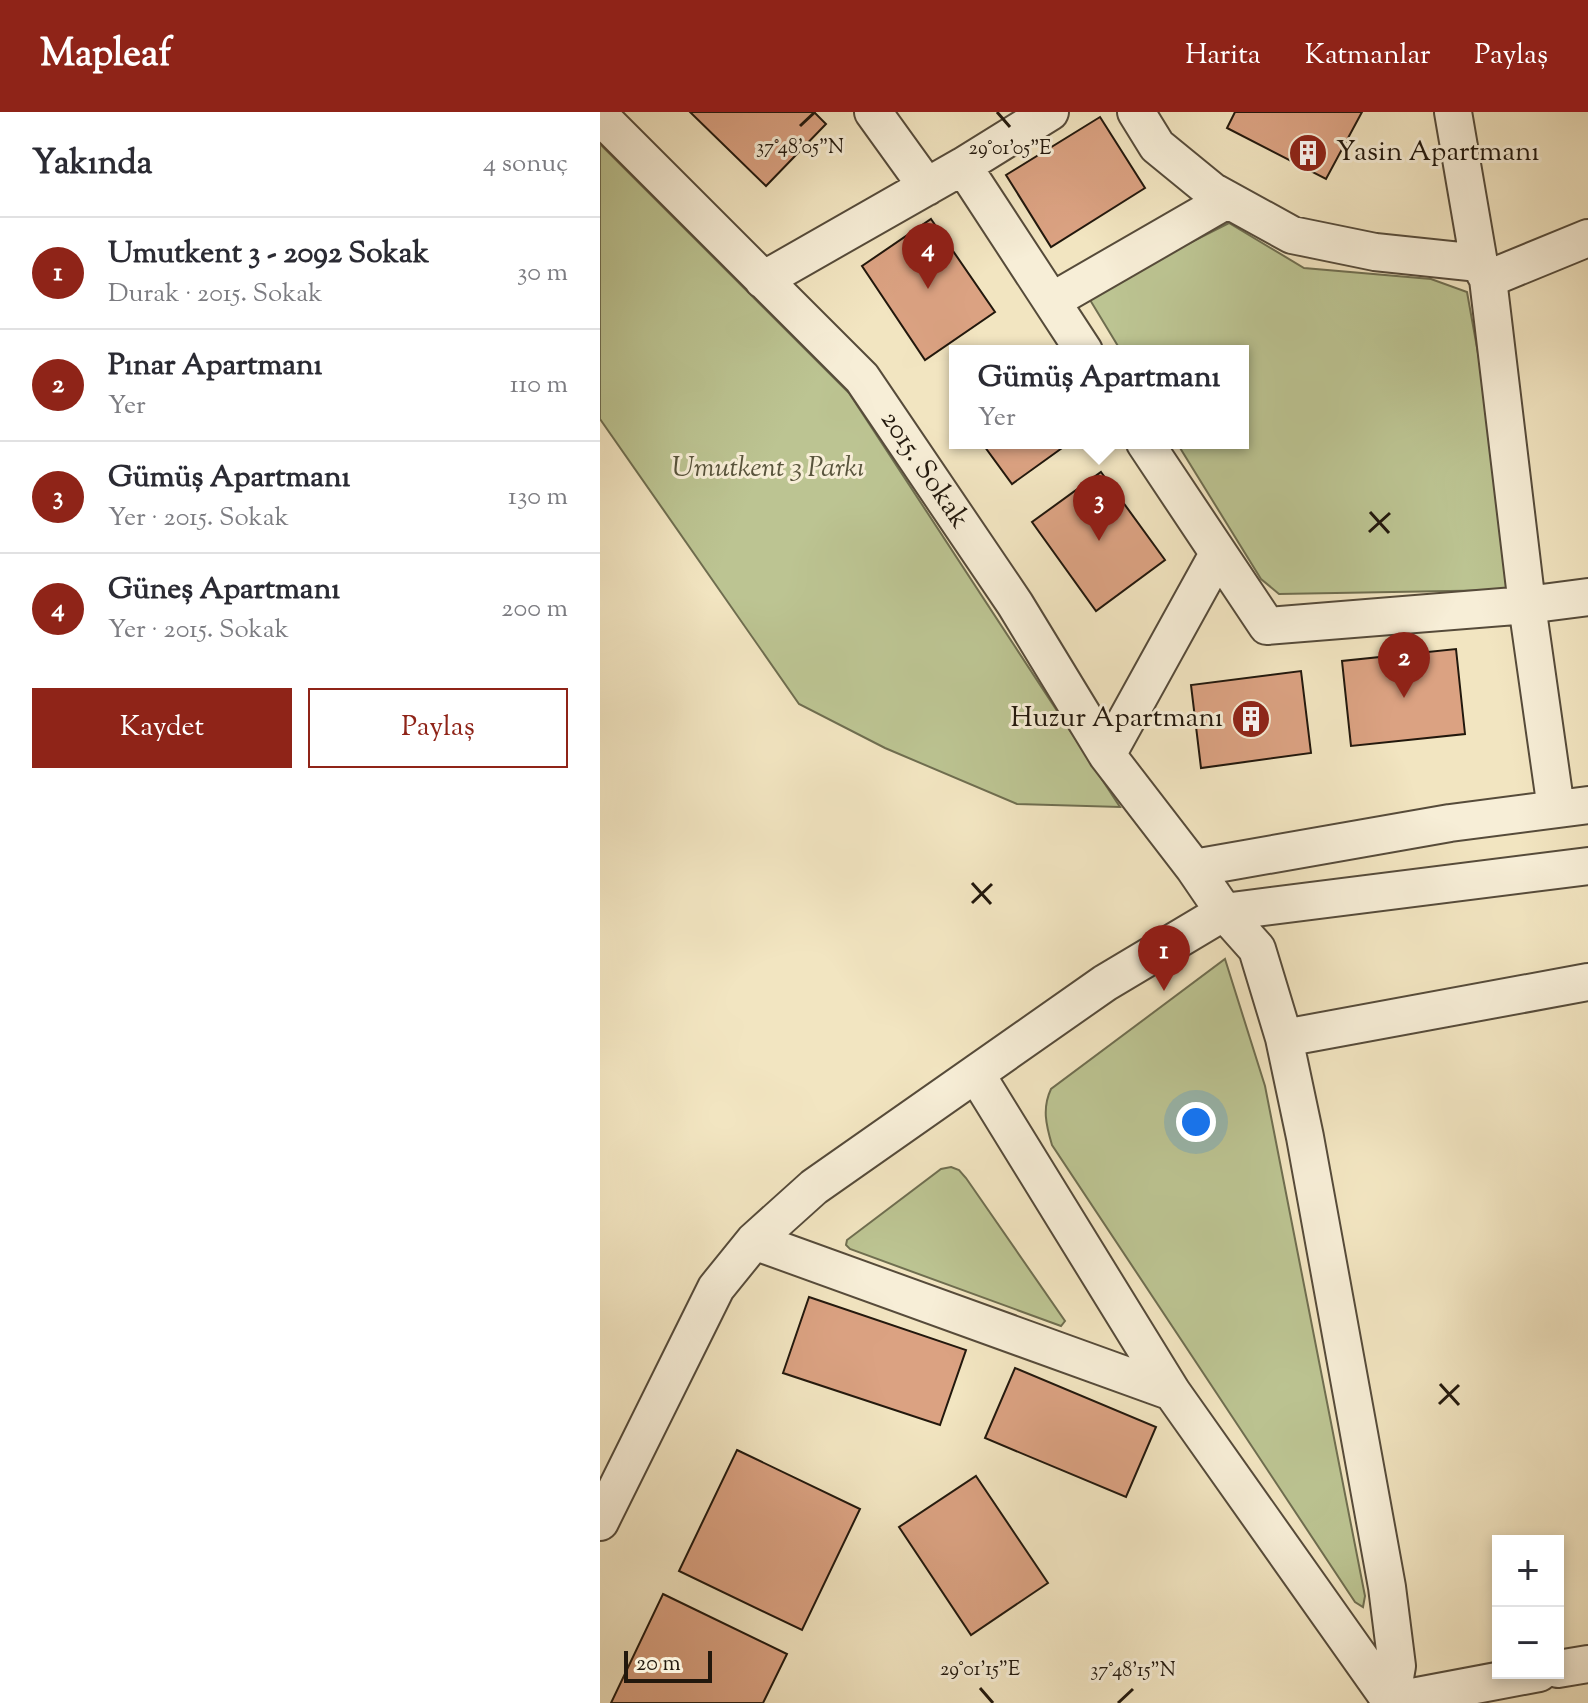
<!DOCTYPE html>
<html lang="tr">
<meta charset="utf-8">
<style>
body{margin:0;font-family:"Sorts Mill Goudy",serif;background:#f7f7f7;color:#2b2b33}
.controls{position:absolute;right:24px;bottom:24px;display:grid;overflow:hidden;border-radius:0px;box-shadow:0 4px 12px #0003}
.controls button{width:72px;height:72px;display:grid;place-items:center;padding:0;border:0;border-bottom:2px solid #e1e1e2;background:#fff;color:#2b2b33;font:40px sans-serif}
.scale{position:absolute;left:24px;bottom:20px;width:88px;box-sizing:border-box;padding-left:8px;border:4px solid #22180d;border-top:0;font-size:22px;line-height:28px;white-space:nowrap;color:#22180d;-webkit-text-stroke:6px #f7eed7;paint-order:stroke}
.you{position:absolute;left:596px;top:1010px;width:28px;height:28px;margin:-20px;border:6px solid #fff;border-radius:50%;background:#1a73e8;box-shadow:0 0 0 12px #1a73e833}
.badge{display:grid;place-items:center;width:52px;height:52px;border-radius:50%;background:#8f2418;color:#fff;font-size:26px;font-weight:700}
.pin{position:absolute;translate:-50% -66px;filter:drop-shadow(0 2px 4px #0008)}
.pin::after{content:'';position:absolute;top:42px;width:28px;height:24px;background:inherit;clip-path:polygon(0 0,100% 0,50% 100%)}
.popup{position:absolute;left:349px;top:233px;width:300px;height:104px;box-sizing:border-box;display:grid;place-content:center;border-radius:0px;background:#fff;filter:drop-shadow(0 2px 6px #0005);font-size:26px;white-space:nowrap;color:#7c7c81}
.popup b{font-size:30px;color:#2b2b33}
.popup::after{content:'';position:absolute;left:50%;top:100%;margin-left:-16px;border:16px solid transparent;border-top-color:#fff}
.list{margin:0;padding:0;list-style:none}
h2{display:flex;justify-content:space-between;align-items:center;height:104px;margin:0;padding:0 32px;font-size:34px}
h2 small{font-size:26px;font-weight:400;color:#7c7c81}
.list li{display:grid;grid-template-columns:52px 1fr auto;gap:24px;align-items:center;box-sizing:border-box;height:112px;padding:0 32px;border-top:2px solid #e1e1e2}
.list b{display:block;font-size:30px;white-space:nowrap}
.list p{margin:0;font-size:26px;white-space:nowrap;color:#7c7c81}
.list em{font-size:26px;font-style:normal;color:#7c7c81}
.actions{display:flex;gap:16px;padding:24px 32px}
.actions a{flex:1;padding:18px 0;border:2px solid #8f2418;border-radius:0px;text-align:center;font-size:28px;color:#8f2418}
.actions .main{background:#8f2418;color:#fff}
.map{position:relative;flex:none;width:988px;height:1591px;overflow:hidden}
header{display:flex;align-items:center;gap:48px;box-sizing:border-box;height:112px;padding:0 40px;background:#8f2418;color:#fff}
header strong{font-size:38px}
nav{display:flex;gap:44px;margin-inline-start:auto;font-size:28px}
main{display:flex}
aside{flex:1;background:#fff}
.map>svg:first-child{display:block}
.green{fill:#bcc492;stroke:#6f6e50;stroke-width:2}
.building{fill:#dba282;stroke:#22180d;stroke-width:2}
.lines{fill:none;stroke-linecap:round;stroke-linejoin:round}
.minor-casing{stroke:#564b3a;stroke-width:40}
.minor{stroke:#f7eed7;stroke-width:36}
.ticks{fill:none;stroke:#22180d;stroke-width:3}
.labels{text-anchor:middle;dominant-baseline:central;stroke-width:6;stroke-linejoin:round;paint-order:stroke}
.poi-label{font-size:28px;fill:#22180d;stroke:#f7eed7;text-anchor:start}
.park-label{font-size:28px;font-style:italic;fill:#58543c;stroke:#f7eed7}
.street-label{font-size:28px;fill:#22180d;stroke:#f7eed7}
.ticks-label{font-size:20px;text-anchor:middle;fill:#22180d;stroke:#f7eed7;stroke-width:6;stroke-linejoin:round;paint-order:stroke}
</style>
<header>
<strong>Mapleaf</strong>
<nav><a>Harita</a><a>Katmanlar</a><a>Paylaş</a></nav>
</header>
<main>
<aside>
<h2>Yakında<small>4 sonuç</small></h2>
<ul class="list">
<li><span class="badge">1</span><div><b>Umutkent 3 - 2092 Sokak</b><p>Durak · 2015. Sokak</p></div><em>30 m</em></li>
<li><span class="badge">2</span><div><b>Pınar Apartmanı</b><p>Yer</p></div><em>110 m</em></li>
<li><span class="badge">3</span><div><b>Gümüş Apartmanı</b><p>Yer · 2015. Sokak</p></div><em>130 m</em></li>
<li><span class="badge">4</span><div><b>Güneş Apartmanı</b><p>Yer · 2015. Sokak</p></div><em>200 m</em></li>
</ul>
<div class="actions"><a class="main">Kaydet</a><a>Paylaş</a></div>
</aside>
<div class="map">
<svg width="988" height="1591" viewBox="0 0 988 1591">
<rect width="100%" height="100%" fill="#f2e5c1"/>
<filter id="stains"><feTurbulence type="fractalNoise" baseFrequency=".0025" numOctaves="4"/><feColorMatrix values="0 0 0 0 .2 0 0 0 0 .09 0 0 0 0 .02 0 0 0 .5 -.17"/></filter>
<radialGradient id="worn" r=".72"><stop offset=".6" stop-color="#630" stop-opacity="0"/><stop offset="1" stop-color="#630" stop-opacity=".3"/></radialGradient>
<path class="green" d="M 0,32 L 249,281 L 520,695 L 417,692 L 285,636 L 199,592 L 0,307 Z
M 629,111 L 704,156 L 831,167 L 867,180 L 918,464 L 906,478 L 679,482 L 661,467 L 577,331 L 643,331 L 643,239 L 521,239 L 487,183 Z
M 625,847 L 665,974 L 765,1484 L 763,1495 L 755,1490 L 452,1033 C 446,1013 442,996 451,977 Z
M 351,1055 L 359,1058 L 366,1066 L 465,1209 L 461,1214 L 250,1137 L 246,1133 L 247,1128 L 341,1057 Z"/>
<path class="building" d="M 90,0 L 214,0 L 226,12 L 166,74 Z
M 635,0 L 762,0 L 726,67 L 627,16 Z
M 500,5 L 545,76 L 451,135 L 406,63 Z
M 331,107 L 395,200 L 325,248 L 262,154 Z
M 382,331 L 469,331 L 412,372 Z
M 501,360 L 565,448 L 496,499 L 432,410 Z
M 856,537 L 865,622 L 751,634 L 742,549 Z
M 701,559 L 711,641 L 601,656 L 591,573 Z
M 209,1185 L 366,1238 L 340,1313 L 183,1261 Z
M 415,1256 L 556,1315 L 526,1385 L 385,1326 Z
M 137,1338 L 260,1397 L 202,1518 L 79,1459 Z
M 376,1364 L 448,1471 L 371,1523 L 299,1415 Z
M 63,1482 L 187,1542 L 163,1591 L 11,1591 Z"/>
<g class="lines">
<g class="minor-casing">
<path id="minor" d="M 273,0 L 327,75
M 536,0 L 557,34 L 612,79 L 692,123 L 775,140 L 879,151
M 853,0 L 879,151 L 888,167 L 927,493 L 956,697
M 0,4 L 262,266 L 415,492 L 507,643 L 594,756 L 624,800 L 657,837 L 684,926 L 705,1025 L 787,1475 L 797,1554 L 791,1589
M 363,54 L 484,239
M 888,167 L 988,126
M 163,168 L 363,54 L 450,0
M 452,189 L 627,88
M 545,331 L 667,514 L 927,493 L 988,485
M 507,643 L 618,442
M 594,756 L 850,711 L 988,693
M 684,926 L 988,870
M 376,962 L 572,1280 L 792,1591
M 154,1129 L 572,1280
M 0,1410 L 116,1176 L 154,1129 L 214,1075 L 505,871 L 624,800 L 988,754
M 958,1557 L 988,1552
M 791,1589 L 939,1561"/>
</g>
<use href="#minor" class="minor"/>
</g>
<path class="ticks" d="M 397,0 L 410,15M 200,14 L 215,0M 770,400 L 789,421M 769,420 L 790,401M 372,771 L 391,792M 372,791 L 392,772M 840,1272 L 859,1293M 839,1292 L 859,1273M 380,1576 L 393,1591M 518,1591 L 533,1577"/>
<defs>
<g id="building-disc" transform="scale(2)"><circle r="9.5" fill="#8f2418" stroke="#f7eed7"/><path d="M-4-6H4V6H1V3H-1V6H-4ZM-2.5-4.3h1.7v1.8h-1.7ZM.8-4.3h1.7v1.8H.8ZM-2.5-1h1.7V.8h-1.7ZM.8-1h1.7V.8H.8Z" fill="#fff"/></g>
</defs>
<g fill-rule="evenodd">
<use href="#building-disc" x="708" y="41"/>
<use href="#building-disc" x="651" y="607"/>
</g>
<g class="labels">
<g class="poi-label">
<text x="736" y="41">Yasin Apartmanı</text>
<text x="623" y="607" text-anchor="end">Huzur Apartmanı</text>
</g>
<g class="park-label">
<text x="168" y="357">Umutkent 3 Parkı</text>
</g>
<g class="street-label">
<text transform="translate(324 358) rotate(56)">2015. Sokak</text>
</g>
</g>
<g class="ticks-label">
<text x="200" y="41">37°48'05"N</text>
<text x="410" y="42">29°01'05"E</text>
<text x="380" y="1563">29°01'15"E</text>
<text x="533" y="1564">37°48'15"N</text>
</g>
<rect width="100%" height="100%" filter="url(#stains)"/>
<rect width="100%" height="100%" fill="url(#worn)"/>
</svg>
<div class="controls">
<button>+</button>
<button>−</button>
</div>
<div class="scale">20 m</div>
<div class="you"></div>
<div class="pin badge" style="left:564px;top:879px">1</div>
<div class="pin badge" style="left:804px;top:586px">2</div>
<div class="pin badge" style="left:499px;top:429px">3</div>
<div class="popup"><b>Gümüş Apartmanı</b>Yer</div>
<div class="pin badge" style="left:328px;top:177px">4</div>
</div>
</main>
